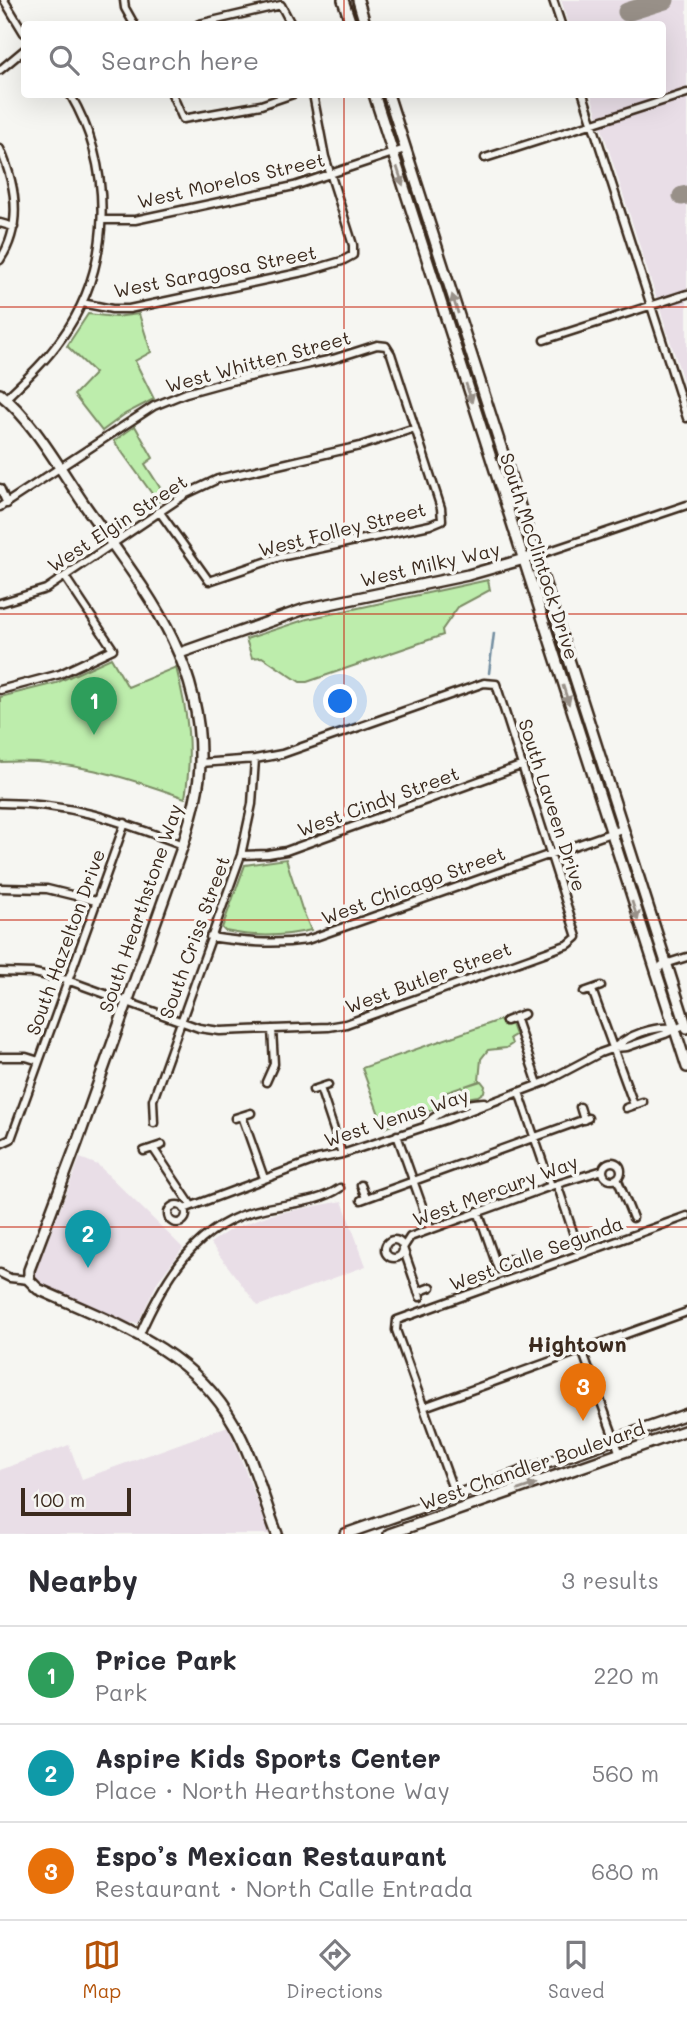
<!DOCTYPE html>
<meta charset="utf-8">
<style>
body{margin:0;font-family:Mali,sans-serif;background:#f7f7f7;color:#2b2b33}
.scale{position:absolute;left:21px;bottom:18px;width:110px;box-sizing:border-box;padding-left:7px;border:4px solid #3b2a1e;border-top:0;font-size:19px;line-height:24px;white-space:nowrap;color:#3b2a1e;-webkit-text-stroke:5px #f6f6f2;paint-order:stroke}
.you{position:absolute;left:341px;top:702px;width:24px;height:24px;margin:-18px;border:5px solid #fff;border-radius:50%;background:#1a73e8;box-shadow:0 0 0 10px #1a73e833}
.badge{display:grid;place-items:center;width:46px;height:46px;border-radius:50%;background:#b45309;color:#fff;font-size:23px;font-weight:700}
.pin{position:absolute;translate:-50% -58px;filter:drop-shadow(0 2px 4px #0008)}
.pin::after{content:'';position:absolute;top:37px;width:24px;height:21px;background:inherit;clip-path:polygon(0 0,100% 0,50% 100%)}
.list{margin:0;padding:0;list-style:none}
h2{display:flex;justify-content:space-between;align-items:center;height:91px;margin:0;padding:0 28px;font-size:30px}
h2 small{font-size:23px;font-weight:400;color:#7c7c81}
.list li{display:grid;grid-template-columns:46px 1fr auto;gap:21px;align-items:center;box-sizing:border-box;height:98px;padding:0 28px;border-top:2px solid #e1e1e2}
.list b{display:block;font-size:26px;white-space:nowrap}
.list p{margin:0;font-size:23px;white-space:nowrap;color:#7c7c81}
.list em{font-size:23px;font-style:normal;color:#7c7c81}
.icon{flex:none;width:38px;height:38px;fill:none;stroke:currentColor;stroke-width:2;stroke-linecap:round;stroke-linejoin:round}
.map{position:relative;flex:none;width:687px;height:1534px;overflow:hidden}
.search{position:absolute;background:#fff;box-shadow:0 7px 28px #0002;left:21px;right:21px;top:21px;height:77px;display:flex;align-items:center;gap:18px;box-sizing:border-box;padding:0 24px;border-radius:7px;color:#7c7c81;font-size:26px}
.sheet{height:385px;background:#fff}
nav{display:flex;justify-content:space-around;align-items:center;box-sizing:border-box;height:98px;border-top:2px solid #e1e1e2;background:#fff;font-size:19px;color:#7c7c81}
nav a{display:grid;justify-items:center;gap:4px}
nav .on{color:#b45309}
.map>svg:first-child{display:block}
.built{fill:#e9dee7}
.green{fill:#bdedac;stroke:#7c8c65;stroke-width:2}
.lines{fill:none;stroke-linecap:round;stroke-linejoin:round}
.stream{stroke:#738ea1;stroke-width:2.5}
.taxiway{stroke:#989088;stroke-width:19}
.street-casing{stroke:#3b2a1e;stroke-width:11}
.secondary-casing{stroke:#3b2a1e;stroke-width:14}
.street{stroke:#f6f6f2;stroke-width:6}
.secondary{stroke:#f6f6f2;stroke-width:9}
.oneway{fill:#989088}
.grid{fill:none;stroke:#c8321e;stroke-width:2;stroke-opacity:0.55}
.labels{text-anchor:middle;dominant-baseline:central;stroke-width:7;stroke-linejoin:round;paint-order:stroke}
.street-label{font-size:19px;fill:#3b2a1e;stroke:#f6f6f2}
.neighbourhood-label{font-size:21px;font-weight:bold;fill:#3b2a1e;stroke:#f6f6f2}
</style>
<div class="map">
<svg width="687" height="1534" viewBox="0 0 687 1534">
<rect width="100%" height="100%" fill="#f6f6f2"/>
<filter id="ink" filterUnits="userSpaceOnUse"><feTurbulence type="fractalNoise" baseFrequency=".0143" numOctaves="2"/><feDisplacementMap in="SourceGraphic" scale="14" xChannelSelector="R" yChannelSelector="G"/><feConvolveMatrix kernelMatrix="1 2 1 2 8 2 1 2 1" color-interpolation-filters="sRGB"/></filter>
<g filter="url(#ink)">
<path class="built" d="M 561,0 L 687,0 L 687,393 L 591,95 L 662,94 L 662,24 L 569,24 Z
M 80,1158 L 98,1165 L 183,1248 L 158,1281 L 138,1323 L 125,1323 L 45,1286 L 36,1281 L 34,1276 Z
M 342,1201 L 366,1266 L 258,1306 L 210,1243 L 231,1229 L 269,1215 Z
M 228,1426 L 270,1534 L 0,1534 L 0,1470 L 69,1445 L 82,1479 Z"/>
<path class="green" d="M 88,314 L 115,317 L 139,314 L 151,352 L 135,361 L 154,399 L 125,414 L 102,431 L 74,395 L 95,373 L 67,346 Z
M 135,426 L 153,458 L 145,464 L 166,497 L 158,502 L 114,441 Z
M 488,580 L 490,590 L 458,607 L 442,630 L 443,635 L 307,682 L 300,682 L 262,657 L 252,658 L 246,639 L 307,619 Z
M 111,658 L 128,687 L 176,667 C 188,714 193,749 185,798 C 123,776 67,758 0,762 L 0,697 L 56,683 Z
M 286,859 L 302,909 L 311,930 C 283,937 254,937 225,931 L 222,928 L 245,865 Z
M 500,1020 L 503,1026 L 511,1024 L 515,1035 L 510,1038 L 512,1044 L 506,1048 L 488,1050 L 481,1059 L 479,1081 L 465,1086 L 481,1081 L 485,1086 L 484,1092 L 478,1096 L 466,1098 L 462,1087 L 445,1093 L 448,1104 L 384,1128 L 362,1068 Z"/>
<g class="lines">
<path class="stream" d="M 489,673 L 494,633"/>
<path class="taxiway" d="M 627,12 L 665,0
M 682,196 L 687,195"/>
<g class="street-casing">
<path id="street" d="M 4,0 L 24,33
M 124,0 L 125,8 L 134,24
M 553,0 L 561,24
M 199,24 L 281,5 L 291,24
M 0,70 L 24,50
M 172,94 L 183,119 L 261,105 L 293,94
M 583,94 L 687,418
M 0,149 C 16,185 23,225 0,260
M 485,158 L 687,93
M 102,220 L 135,220 L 294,186 L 405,149
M 0,223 L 14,227
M 82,303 L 112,309 L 129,309 L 308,271 L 342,261 L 353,255 L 353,245 L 325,157 L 313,94
M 544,340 L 687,294
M 6,398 C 25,380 46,361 61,339 C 113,267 114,169 70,94
M 0,488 L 7,504
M 0,507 L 154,406 L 186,393 L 226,382 L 333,359 L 377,345 L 386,346 L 391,354 L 441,508 L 442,520 L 430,525 L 280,557 L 209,581 L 159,511
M 535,556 L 687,505
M 0,603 L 46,589 L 186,494 L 218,479 L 360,446 L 415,428
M 0,690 L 60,674 L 113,649 L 65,577
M 0,803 C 72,803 117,820 183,845
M 241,855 L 268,854 L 286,851 L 523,765
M 0,888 L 47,889 L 96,901
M 210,937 C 244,942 273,945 307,940 L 622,829
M 0,972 L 34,973 L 67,980 L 199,1028 L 220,1031 L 328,1027 L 346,1024 L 569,944 L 577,937 L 496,684 L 484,683 L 282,754 L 255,759 L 200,763
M 656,973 L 662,965 L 687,957
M 592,990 L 634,1105
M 584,992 L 601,986
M 515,1017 L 538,1084
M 506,1021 L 524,1014
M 614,1048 C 629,1035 653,1026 673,1028
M 0,1057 L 26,1057 L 39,1061
M 266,1082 L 274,1064 L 272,1029
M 320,1088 L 342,1154
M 313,1090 L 328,1085
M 519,1092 L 551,1186
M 580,1107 L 584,1120
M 626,1108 L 643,1102
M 242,1116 L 264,1178
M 235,1118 L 251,1113
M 154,1123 L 153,1100 L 241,855 L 252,804 L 255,759
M 427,1123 C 442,1109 464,1103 484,1102
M 397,1135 L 430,1228
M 0,1144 L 11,1139 L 125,823
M 153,1148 L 191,1205
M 144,1151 L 162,1145
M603 1171a9 9 0 1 1 18 0a9 9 0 1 1-18 0Z
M 617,1178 L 633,1218
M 557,1184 L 576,1241
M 361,1185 L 366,1198
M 361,1200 L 588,1118
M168 1214a9 9 0 1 1 18 0a9 9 0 1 1-18 0Z
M 184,1209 L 318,1159 L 342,1154 L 445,1120 L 545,1082 L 600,1053 L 614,1048 L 627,1047 L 665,1034 L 686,1024
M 478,1211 L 498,1269
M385 1249a9 9 0 1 1 18 0a9 9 0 1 1-18 0Z
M 496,1264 L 510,1259
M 0,1273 L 10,1278 L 29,1280
M 418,1292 L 431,1287
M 420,1297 L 403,1248 L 410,1237 L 551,1186 L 603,1170
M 139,1336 C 164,1279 196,1223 263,1209 C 289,1203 318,1203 340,1188
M 582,1350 L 620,1454
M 424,1407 L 687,1312
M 455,1495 L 396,1330 L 397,1320 L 687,1216"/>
</g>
<g class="secondary-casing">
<path id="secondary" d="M 343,0 L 351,24
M 358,0 L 365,24
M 374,94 L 687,1067
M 388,94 L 687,1028
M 0,394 C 33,420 60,469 84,504 C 141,586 202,654 200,761 C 200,789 191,818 183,845 L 77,1143 L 29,1270 L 29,1280 L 38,1289 C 113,1323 191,1348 234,1424 C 253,1457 263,1498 277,1534
M 180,653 L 305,609 L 468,575 L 535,556
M 345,1534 L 687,1414
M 389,1534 L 687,1430"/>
</g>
<use href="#street" class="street"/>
<use href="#secondary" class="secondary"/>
</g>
<defs><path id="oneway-solid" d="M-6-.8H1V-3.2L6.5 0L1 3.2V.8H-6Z" transform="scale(1.75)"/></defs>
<g class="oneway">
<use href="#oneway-solid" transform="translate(400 176) rotate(72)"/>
<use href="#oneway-solid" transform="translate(455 304) rotate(-108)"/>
<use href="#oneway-solid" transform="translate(469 393) rotate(72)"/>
<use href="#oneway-solid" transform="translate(566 695) rotate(72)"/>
<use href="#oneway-solid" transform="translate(635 911) rotate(72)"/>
<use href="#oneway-solid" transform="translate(527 1487) rotate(-19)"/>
</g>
</g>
<path class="grid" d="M 344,0 L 344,24M 344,94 L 344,1534M 0,307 L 687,307M 0,614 L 687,614M 0,920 L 687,920M 0,1227 L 687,1227"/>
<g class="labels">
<g class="street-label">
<text transform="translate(231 180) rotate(-13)">West Morelos Street</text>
<text transform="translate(215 271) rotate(-11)">West Saragosa Street</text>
<text transform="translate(258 361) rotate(-15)">West Whitten Street</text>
<text transform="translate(117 523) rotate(-33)">West Elgin Street</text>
<text transform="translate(342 529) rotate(-14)">West Folley Street</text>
<text transform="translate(540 556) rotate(72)">South McClintock Drive</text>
<text transform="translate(430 564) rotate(-13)">West Milky Way</text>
<text transform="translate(378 801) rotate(-20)">West Cindy Street</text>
<text transform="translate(553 805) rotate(72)">South Laveen Drive</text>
<text transform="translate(413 885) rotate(-20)">West Chicago Street</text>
<text transform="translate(140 908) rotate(-71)">South Hearthstone Way</text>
<text transform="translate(194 937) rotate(-70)">South Criss Street</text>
<text transform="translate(65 942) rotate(-70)">South Hazelton Drive</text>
<text transform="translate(428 977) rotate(-20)">West Butler Street</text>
<text transform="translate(396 1117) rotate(-18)">West Venus Way</text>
<text transform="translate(495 1190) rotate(-20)">West Mercury Way</text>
<text transform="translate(536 1253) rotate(-20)">West Calle Segunda</text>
<text transform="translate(532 1465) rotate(-19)">West Chandler Boulevard</text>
</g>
<g class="neighbourhood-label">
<text x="577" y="1343">Hightown</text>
</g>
</g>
</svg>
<div class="scale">100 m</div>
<div class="you"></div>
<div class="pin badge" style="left:94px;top:735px;background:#2e9e5b">1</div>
<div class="pin badge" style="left:88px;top:1268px;background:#0f9aa8">2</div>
<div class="pin badge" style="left:583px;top:1421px;background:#e8710a">3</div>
<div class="search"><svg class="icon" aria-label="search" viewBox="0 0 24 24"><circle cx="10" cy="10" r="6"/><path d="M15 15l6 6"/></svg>Search here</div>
</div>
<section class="sheet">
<h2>Nearby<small>3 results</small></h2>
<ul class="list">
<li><span class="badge" style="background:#2e9e5b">1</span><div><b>Price Park</b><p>Park</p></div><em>220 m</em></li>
<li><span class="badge" style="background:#0f9aa8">2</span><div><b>Aspire Kids Sports Center</b><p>Place · North Hearthstone Way</p></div><em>560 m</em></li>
<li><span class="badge" style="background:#e8710a">3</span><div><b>Espo’s Mexican Restaurant</b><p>Restaurant · North Calle Entrada</p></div><em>680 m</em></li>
</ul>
</section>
<nav>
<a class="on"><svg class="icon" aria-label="map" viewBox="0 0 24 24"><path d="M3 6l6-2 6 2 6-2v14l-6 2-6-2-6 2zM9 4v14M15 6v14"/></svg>Map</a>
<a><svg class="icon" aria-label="directions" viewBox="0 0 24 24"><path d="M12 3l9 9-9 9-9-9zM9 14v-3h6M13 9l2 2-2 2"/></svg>Directions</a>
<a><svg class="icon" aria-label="saved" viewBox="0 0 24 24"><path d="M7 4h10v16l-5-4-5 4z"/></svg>Saved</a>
</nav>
